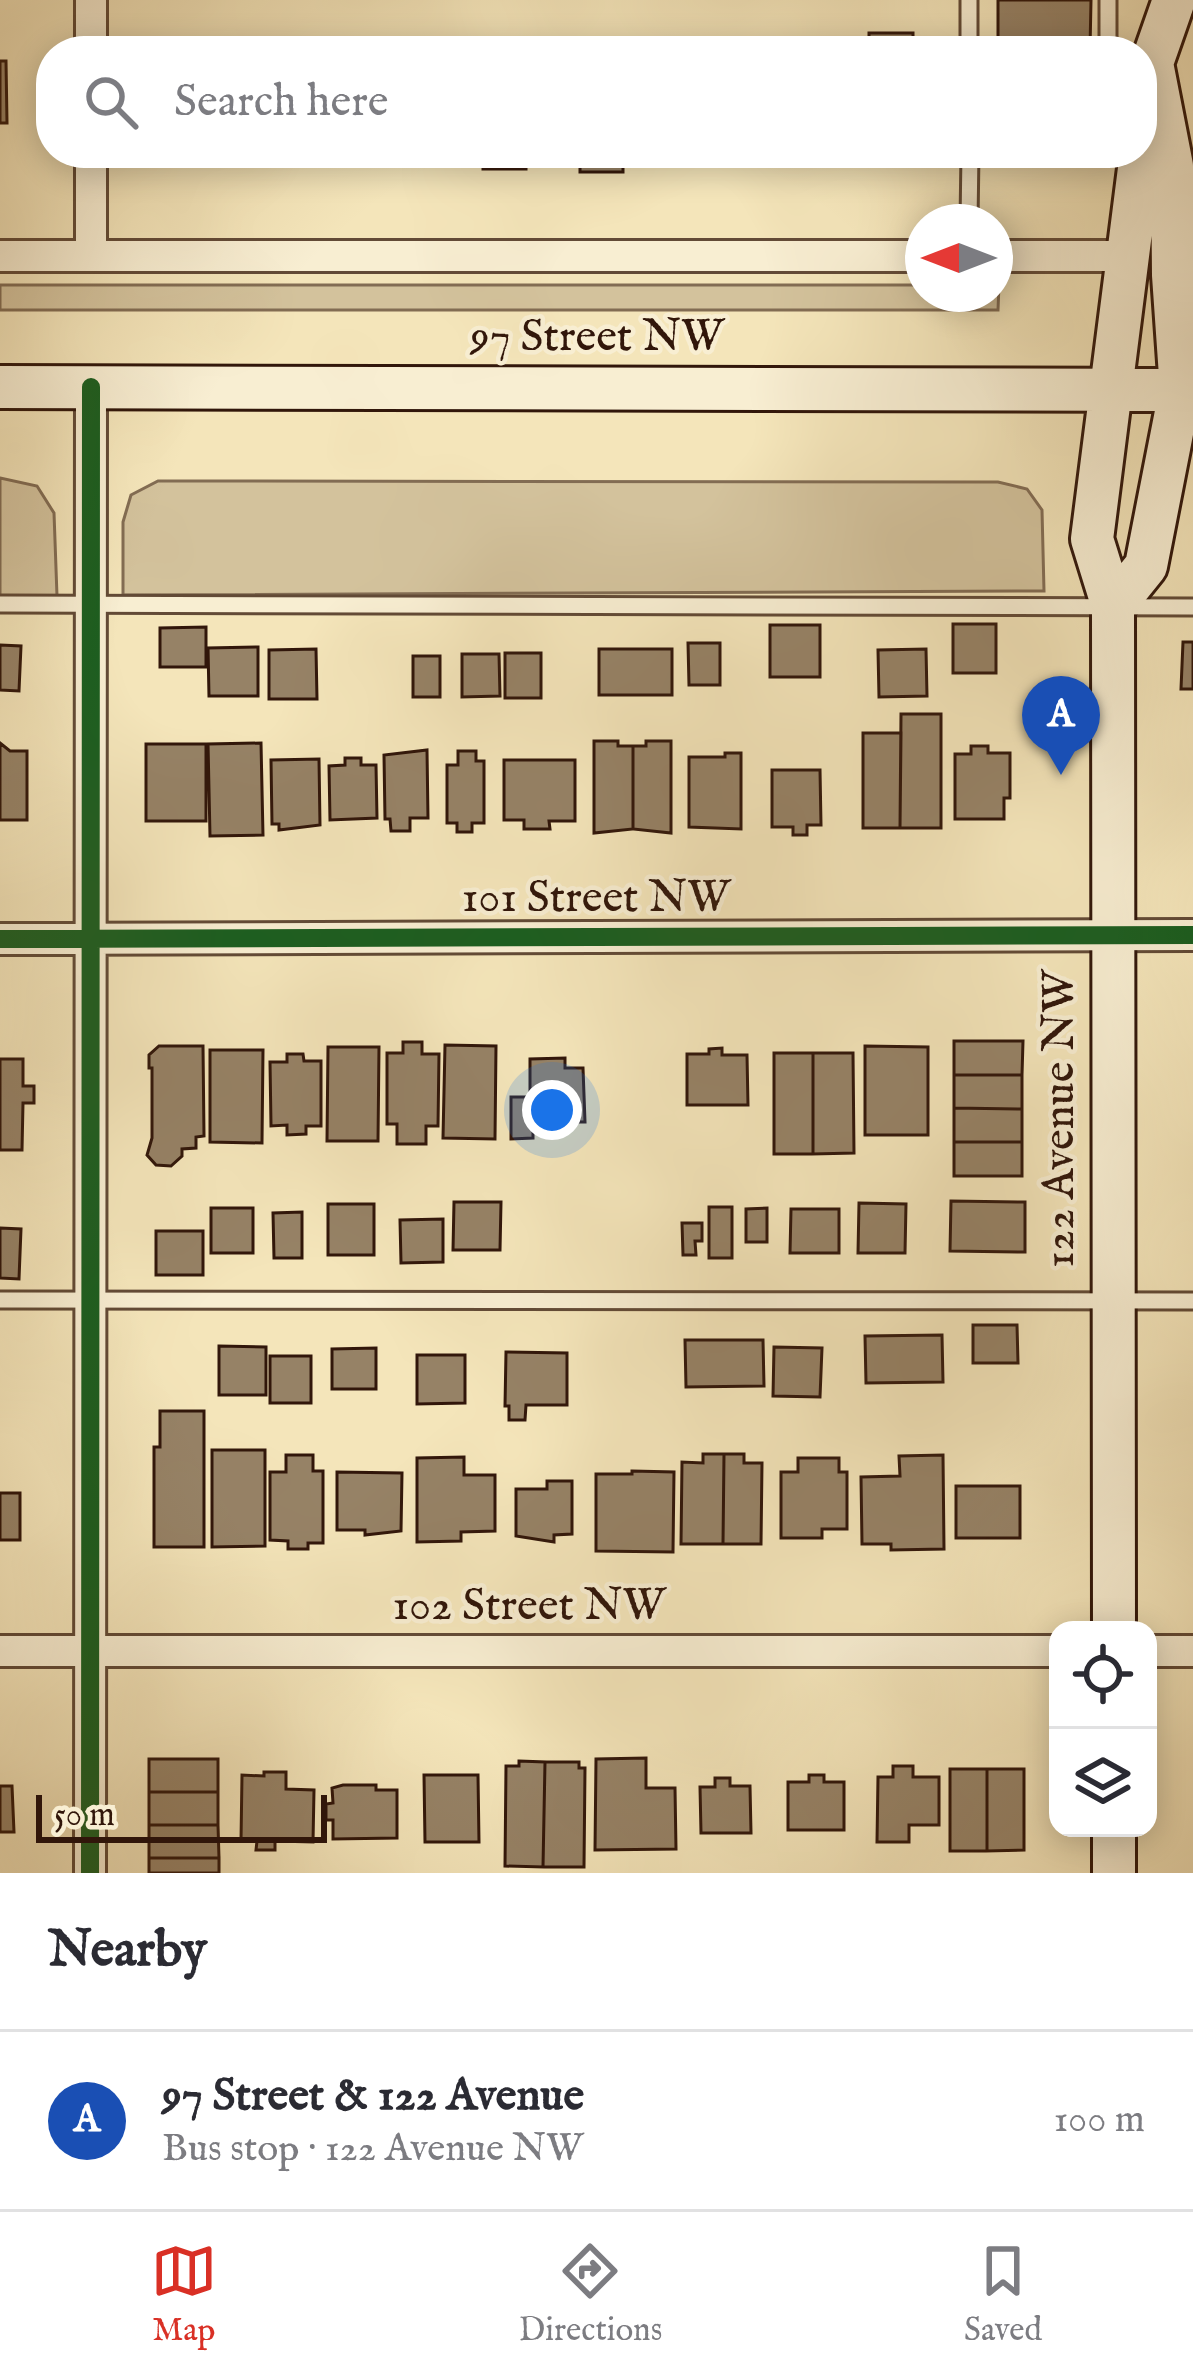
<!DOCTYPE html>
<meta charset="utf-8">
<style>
body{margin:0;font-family:"IM FELL English",serif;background:#f2f2f3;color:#2b2b33}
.controls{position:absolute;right:36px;bottom:36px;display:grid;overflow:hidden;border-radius:24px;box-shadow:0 6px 30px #0003}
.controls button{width:108px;height:108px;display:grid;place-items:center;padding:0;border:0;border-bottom:3px solid #e1e1e2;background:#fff;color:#2b2b33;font:60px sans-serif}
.compass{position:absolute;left:905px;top:204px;width:108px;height:108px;border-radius:50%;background:#fff;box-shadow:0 6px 30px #0003;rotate:270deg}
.scale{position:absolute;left:36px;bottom:30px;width:291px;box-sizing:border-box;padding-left:12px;border:6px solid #31160a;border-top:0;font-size:33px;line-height:42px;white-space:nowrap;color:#31160a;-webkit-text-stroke:9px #f8eed2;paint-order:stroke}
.you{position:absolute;left:552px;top:1110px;width:42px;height:42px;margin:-30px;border:9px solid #fff;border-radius:50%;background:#1a73e8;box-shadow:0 0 0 18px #1a73e833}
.badge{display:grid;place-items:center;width:78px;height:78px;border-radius:50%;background:#d93025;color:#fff;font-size:39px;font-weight:700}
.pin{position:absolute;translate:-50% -99px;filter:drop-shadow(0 3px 6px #0008)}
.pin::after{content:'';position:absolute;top:63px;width:42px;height:36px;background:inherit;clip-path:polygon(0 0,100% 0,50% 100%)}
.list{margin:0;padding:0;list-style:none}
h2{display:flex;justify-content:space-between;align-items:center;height:156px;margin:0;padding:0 48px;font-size:51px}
h2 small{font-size:39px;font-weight:400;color:#7c7c81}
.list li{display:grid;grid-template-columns:78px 1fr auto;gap:36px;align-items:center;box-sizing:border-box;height:180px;padding:0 48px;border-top:3px solid #e1e1e2}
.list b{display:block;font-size:45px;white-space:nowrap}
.list p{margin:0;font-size:39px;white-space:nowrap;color:#7c7c81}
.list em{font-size:39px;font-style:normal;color:#7c7c81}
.icon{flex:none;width:66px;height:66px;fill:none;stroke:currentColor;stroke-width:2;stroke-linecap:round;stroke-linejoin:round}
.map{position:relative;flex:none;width:1193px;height:1873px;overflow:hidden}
.search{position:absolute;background:#fff;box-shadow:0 6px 30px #0003;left:36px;right:36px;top:36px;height:132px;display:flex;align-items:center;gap:30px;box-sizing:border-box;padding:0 42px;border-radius:48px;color:#7c7c81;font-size:45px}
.sheet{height:336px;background:#fff}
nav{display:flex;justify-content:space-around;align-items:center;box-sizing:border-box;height:168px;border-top:3px solid #e1e1e2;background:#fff;font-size:33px;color:#7c7c81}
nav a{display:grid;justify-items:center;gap:6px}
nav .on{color:#d93025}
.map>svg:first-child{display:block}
.green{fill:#d3c29c;stroke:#826c53;stroke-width:3}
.building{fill:#968266;stroke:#31160a;stroke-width:3}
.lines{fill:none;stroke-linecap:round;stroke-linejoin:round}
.lane-casing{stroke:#624a36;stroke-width:21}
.street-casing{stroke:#624a36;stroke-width:36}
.secondary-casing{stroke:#31160a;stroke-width:48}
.lane{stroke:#f8eed2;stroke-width:15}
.street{stroke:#f8eed2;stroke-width:30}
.secondary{stroke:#f8eed2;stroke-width:42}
.cycleway-casing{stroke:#f8eed2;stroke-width:26}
.cycleway{stroke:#1b5e20;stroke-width:18}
.labels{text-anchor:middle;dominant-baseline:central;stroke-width:9;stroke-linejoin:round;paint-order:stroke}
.street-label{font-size:45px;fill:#31160a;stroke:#f8eed2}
</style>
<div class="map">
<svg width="1193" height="1873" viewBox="0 0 1193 1873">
<rect width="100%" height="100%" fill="#f4e5ba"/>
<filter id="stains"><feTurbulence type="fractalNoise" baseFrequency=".00167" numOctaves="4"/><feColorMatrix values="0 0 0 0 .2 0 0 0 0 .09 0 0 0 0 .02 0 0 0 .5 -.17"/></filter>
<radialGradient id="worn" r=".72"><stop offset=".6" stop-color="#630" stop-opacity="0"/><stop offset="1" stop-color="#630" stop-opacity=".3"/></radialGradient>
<path class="green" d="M 995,284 L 999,284 L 998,310 L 0,310 L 0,285 L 923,285 L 923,294 L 995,294 Z
M 0,478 L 37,486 L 54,513 L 57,596 L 0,596 Z
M 158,481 L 998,482 L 1027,489 L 1042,510 L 1044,591 L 123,595 L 123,522 L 131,495 Z"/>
<path class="building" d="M 998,0 L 1091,0 L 1090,50 L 1096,51 L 998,51 Z
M 869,33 L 913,33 L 913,42 L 942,43 L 942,51 L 846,51 L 846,42 L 869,42 Z
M 470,43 L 534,43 L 534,51 L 470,51 Z
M 582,44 L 648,44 L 648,51 L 582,51 Z
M 0,61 L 6,61 L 7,123 L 0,123 Z
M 167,153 L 277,153 L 277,157 L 167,157 Z
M 438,153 L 684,153 L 684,162 L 623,162 L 623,172 L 580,172 L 580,162 L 526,162 L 526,169 L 483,169 L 483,162 L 438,162 Z
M 712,153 L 806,153 L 805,164 L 781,164 L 781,157 L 740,156 L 740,165 L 712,165 Z
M 953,624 L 996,624 L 996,673 L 953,673 Z
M 770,625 L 820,625 L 820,677 L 770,677 Z
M 206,627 L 206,667 L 160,667 L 160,628 Z
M 1183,642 L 1193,642 L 1193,689 L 1181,689 Z
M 688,643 L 720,643 L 720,685 L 689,685 Z
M 0,645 L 21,646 L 19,691 L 0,690 Z
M 258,647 L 258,696 L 209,696 L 208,648 Z
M 316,649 L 317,699 L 269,699 L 269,650 Z
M 599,649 L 672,649 L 672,695 L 599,695 Z
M 926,649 L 927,696 L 879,697 L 878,650 Z
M 505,653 L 541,653 L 541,698 L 505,698 Z
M 462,654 L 499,654 L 500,696 L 462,697 Z
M 413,656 L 440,656 L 440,697 L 413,697 Z
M 901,714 L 941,714 L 941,828 L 900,828 Z
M 863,733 L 901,733 L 900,828 L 863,828 Z
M 594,741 L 618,741 L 618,746 L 633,746 L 633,829 L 594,833 Z
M 646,741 L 671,741 L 671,833 L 633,829 L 633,746 L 646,746 Z
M 0,743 L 10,751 L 27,751 L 27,820 L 0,820 Z
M 261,743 L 263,835 L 210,836 L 208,744 Z
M 146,744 L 206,744 L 206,821 L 146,821 Z
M 971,746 L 988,746 L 988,753 L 1010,753 L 1010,798 L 1004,798 L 1004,819 L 955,819 L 955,754 L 971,754 Z
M 427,750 L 428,818 L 410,818 L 410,831 L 391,831 L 390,819 L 385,819 L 384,755 Z
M 458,751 L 476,751 L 476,761 L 484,761 L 484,823 L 472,823 L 472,832 L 457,832 L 457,823 L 447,823 L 447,765 L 458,765 Z
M 725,753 L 741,753 L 741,829 L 689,827 L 689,757 L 725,757 Z
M 345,758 L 361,758 L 361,765 L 376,765 L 377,818 L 330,820 L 329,766 L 345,765 Z
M 319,759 L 320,825 L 279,830 L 279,824 L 272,824 L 271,760 Z
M 504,760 L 575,760 L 575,821 L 549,821 L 550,829 L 524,829 L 524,820 L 504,820 Z
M 772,770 L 820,770 L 821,825 L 807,825 L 807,835 L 793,835 L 793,827 L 772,827 Z
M 954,1041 L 1023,1041 L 1022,1075 L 954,1075 Z
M 403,1042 L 422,1042 L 422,1054 L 439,1054 L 438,1126 L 426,1126 L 426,1144 L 397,1144 L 397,1124 L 387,1124 L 387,1053 L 403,1053 Z
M 445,1045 L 496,1046 L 495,1139 L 443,1138 Z
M 159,1046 L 203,1046 L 204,1136 L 196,1137 L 196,1148 L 182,1149 L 182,1156 L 171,1166 L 156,1165 L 147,1155 L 152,1138 L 152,1068 L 149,1068 L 149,1055 Z
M 865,1046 L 928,1047 L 928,1135 L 865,1135 Z
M 328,1047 L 379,1047 L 378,1141 L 327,1141 Z
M 722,1048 L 722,1055 L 747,1055 L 748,1105 L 687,1105 L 687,1054 L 709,1054 L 709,1049 Z
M 210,1050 L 263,1050 L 262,1143 L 210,1142 Z
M 774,1053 L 813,1053 L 813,1154 L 774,1154 Z
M 813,1053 L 853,1053 L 854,1153 L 813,1154 Z
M 287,1054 L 303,1054 L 304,1061 L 321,1061 L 321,1126 L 306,1126 L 306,1134 L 287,1135 L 287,1125 L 271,1126 L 270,1062 L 287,1062 Z
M 565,1058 L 565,1068 L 583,1068 L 585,1122 L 569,1122 L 569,1131 L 547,1132 L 547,1123 L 533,1124 L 533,1138 L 511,1139 L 511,1097 L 530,1097 L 530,1059 Z
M 0,1059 L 23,1059 L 23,1086 L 34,1086 L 34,1103 L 23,1103 L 22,1150 L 0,1150 Z
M 954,1075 L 1022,1075 L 1022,1109 L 954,1108 Z
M 954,1108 L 1022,1109 L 1022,1142 L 954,1142 Z
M 954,1142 L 1022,1142 L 1022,1176 L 954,1176 Z
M 951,1201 L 1025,1202 L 1025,1252 L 950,1251 Z
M 454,1202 L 501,1202 L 500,1250 L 453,1250 Z
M 859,1203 L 906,1204 L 905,1253 L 858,1253 Z
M 328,1204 L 374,1204 L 374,1255 L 328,1255 Z
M 709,1207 L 732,1207 L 732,1258 L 709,1258 Z
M 211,1208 L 253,1208 L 253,1253 L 211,1253 Z
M 767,1208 L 767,1242 L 746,1242 L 746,1209 Z
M 791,1209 L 839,1209 L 839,1253 L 790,1253 Z
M 302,1212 L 302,1258 L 274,1258 L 273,1213 Z
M 443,1219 L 443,1262 L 401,1263 L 400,1220 Z
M 682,1223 L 702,1223 L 702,1241 L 695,1241 L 696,1255 L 683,1255 Z
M 0,1228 L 21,1229 L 19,1279 L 0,1278 Z
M 156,1231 L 203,1231 L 203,1275 L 156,1275 Z
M 973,1325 L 1017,1325 L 1018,1363 L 973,1363 Z
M 942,1335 L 943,1382 L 866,1383 L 865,1336 Z
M 685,1340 L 763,1340 L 764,1386 L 686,1387 Z
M 219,1346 L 266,1347 L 266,1395 L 219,1395 Z
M 774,1347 L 822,1348 L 820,1397 L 773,1396 Z
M 376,1348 L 376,1389 L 332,1389 L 332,1349 Z
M 506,1352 L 567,1353 L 567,1405 L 526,1405 L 525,1420 L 509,1420 L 509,1406 L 505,1406 Z
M 417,1355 L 465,1355 L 465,1403 L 417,1404 Z
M 270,1356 L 311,1356 L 311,1403 L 270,1403 Z
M 160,1411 L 204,1411 L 204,1547 L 154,1547 L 154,1447 L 160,1447 Z
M 212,1450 L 265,1450 L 265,1546 L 212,1547 Z
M 703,1454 L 724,1454 L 723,1544 L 681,1544 L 682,1462 L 703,1463 Z
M 724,1454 L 744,1454 L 744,1463 L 762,1463 L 761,1544 L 723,1544 Z
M 286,1455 L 313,1455 L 313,1471 L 323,1471 L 323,1543 L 308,1543 L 308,1549 L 288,1549 L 288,1541 L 270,1540 L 270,1472 L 286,1472 Z
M 943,1455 L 944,1549 L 891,1550 L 891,1544 L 862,1544 L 861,1477 L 900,1476 L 899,1456 Z
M 464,1457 L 464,1475 L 495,1475 L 495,1531 L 461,1532 L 461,1541 L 417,1542 L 417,1458 Z
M 798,1458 L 839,1458 L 839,1472 L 847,1472 L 847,1529 L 822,1529 L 822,1538 L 781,1538 L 781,1472 L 798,1472 Z
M 632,1471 L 674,1472 L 673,1552 L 596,1551 L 596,1474 L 632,1474 Z
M 337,1472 L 402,1473 L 401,1531 L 365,1535 L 365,1530 L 337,1530 Z
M 547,1481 L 572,1481 L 572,1534 L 554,1535 L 554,1542 L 516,1536 L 516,1489 L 547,1489 Z
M 956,1486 L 1020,1486 L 1020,1538 L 956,1538 Z
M 0,1493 L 20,1493 L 20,1540 L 0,1540 Z
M 646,1758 L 646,1788 L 675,1788 L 676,1849 L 595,1850 L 596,1759 Z
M 149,1759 L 218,1759 L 218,1792 L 149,1792 Z
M 519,1761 L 545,1762 L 543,1867 L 505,1866 L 506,1766 L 519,1766 Z
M 545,1762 L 579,1762 L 579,1768 L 585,1768 L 584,1867 L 543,1867 Z
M 893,1766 L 913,1766 L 913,1777 L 939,1777 L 939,1825 L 909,1825 L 909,1842 L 877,1842 L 878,1777 L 893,1777 Z
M 950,1769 L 987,1769 L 987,1851 L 950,1851 Z
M 987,1769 L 1024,1769 L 1024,1850 L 987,1851 Z
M 264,1772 L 286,1772 L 286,1789 L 314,1790 L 313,1842 L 275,1841 L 275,1850 L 256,1850 L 257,1841 L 241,1841 L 242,1775 L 264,1776 Z
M 424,1775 L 478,1775 L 479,1842 L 425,1842 Z
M 809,1775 L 824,1775 L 824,1782 L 844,1782 L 844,1830 L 788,1830 L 788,1782 L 809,1782 Z
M 715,1778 L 730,1778 L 730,1786 L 750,1786 L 751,1833 L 701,1833 L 700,1787 L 715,1787 Z
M 343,1785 L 376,1785 L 376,1790 L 397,1790 L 397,1838 L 333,1839 L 333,1820 L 326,1820 L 326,1804 L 333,1803 L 332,1788 Z
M 0,1786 L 12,1786 L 14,1832 L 0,1832 Z
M 149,1792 L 218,1792 L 218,1825 L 149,1825 Z
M 149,1825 L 218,1825 L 219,1858 L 149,1858 Z
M 149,1858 L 219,1858 L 219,1873 L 149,1873 Z"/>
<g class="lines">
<g class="lane-casing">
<path id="lane" d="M 969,0 L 969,51
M 1108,51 L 1108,0
M 969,222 L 970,153
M 0,604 L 1193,607
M 0,1300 L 1193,1301"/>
</g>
<g class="street-casing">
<path id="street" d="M 91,51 L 91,0
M 91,255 L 91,153
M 0,256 L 923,256
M 995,256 L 1127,256
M 0,939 L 1193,935
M 0,1651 L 1058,1651
M 1148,1651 L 1193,1651
M 90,1873 L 91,387"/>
</g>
<g class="secondary-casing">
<path id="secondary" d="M 1152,63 L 1172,166 L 1173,275 L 1181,390
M 1149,91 L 1152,63 L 1174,0
M 0,387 L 1193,390
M 1113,607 L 1146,566 L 1185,366
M 1114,1630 L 1113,607 L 1092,539 L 1141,153
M 1114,1828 L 1114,1873"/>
</g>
<use href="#lane" class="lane"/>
<use href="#street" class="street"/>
<use href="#secondary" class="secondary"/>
<g class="cycleway-casing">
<path id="cycleway" d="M 0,939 L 1193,935
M 90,1873 L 91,387"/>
</g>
<use href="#cycleway" class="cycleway"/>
</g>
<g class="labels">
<g class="street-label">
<text x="597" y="337">97 Street NW</text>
<text x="596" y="898">101 Street NW</text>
<text transform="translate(1060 1119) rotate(-90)">122 Avenue NW</text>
<text x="529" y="1606">102 Street NW</text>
</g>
</g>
<rect width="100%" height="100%" filter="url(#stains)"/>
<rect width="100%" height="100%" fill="url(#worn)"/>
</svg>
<div class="controls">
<button><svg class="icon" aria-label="locate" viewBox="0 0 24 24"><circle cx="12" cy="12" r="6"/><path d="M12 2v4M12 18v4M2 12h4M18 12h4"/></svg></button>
<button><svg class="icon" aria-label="layers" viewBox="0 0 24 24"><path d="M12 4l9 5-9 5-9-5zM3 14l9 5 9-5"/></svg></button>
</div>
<svg class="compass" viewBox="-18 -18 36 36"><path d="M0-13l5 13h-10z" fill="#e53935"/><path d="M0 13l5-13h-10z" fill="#7c7c81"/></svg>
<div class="scale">50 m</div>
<div class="you"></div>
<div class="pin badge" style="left:1061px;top:775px;background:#1a4fb4">A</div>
<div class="search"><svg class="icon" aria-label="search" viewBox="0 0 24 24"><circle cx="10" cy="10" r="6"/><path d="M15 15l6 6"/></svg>Search here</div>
</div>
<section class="sheet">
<h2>Nearby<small></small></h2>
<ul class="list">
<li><span class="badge" style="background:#1a4fb4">A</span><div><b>97 Street &amp; 122 Avenue</b><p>Bus stop · 122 Avenue NW</p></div><em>100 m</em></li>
</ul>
</section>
<nav>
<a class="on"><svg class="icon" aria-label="map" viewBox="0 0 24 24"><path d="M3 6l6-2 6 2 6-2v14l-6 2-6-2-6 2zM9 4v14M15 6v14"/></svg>Map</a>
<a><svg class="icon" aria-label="directions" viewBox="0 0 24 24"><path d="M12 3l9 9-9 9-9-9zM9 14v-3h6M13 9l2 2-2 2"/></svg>Directions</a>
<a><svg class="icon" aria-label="saved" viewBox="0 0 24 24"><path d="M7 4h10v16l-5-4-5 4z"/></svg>Saved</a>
</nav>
